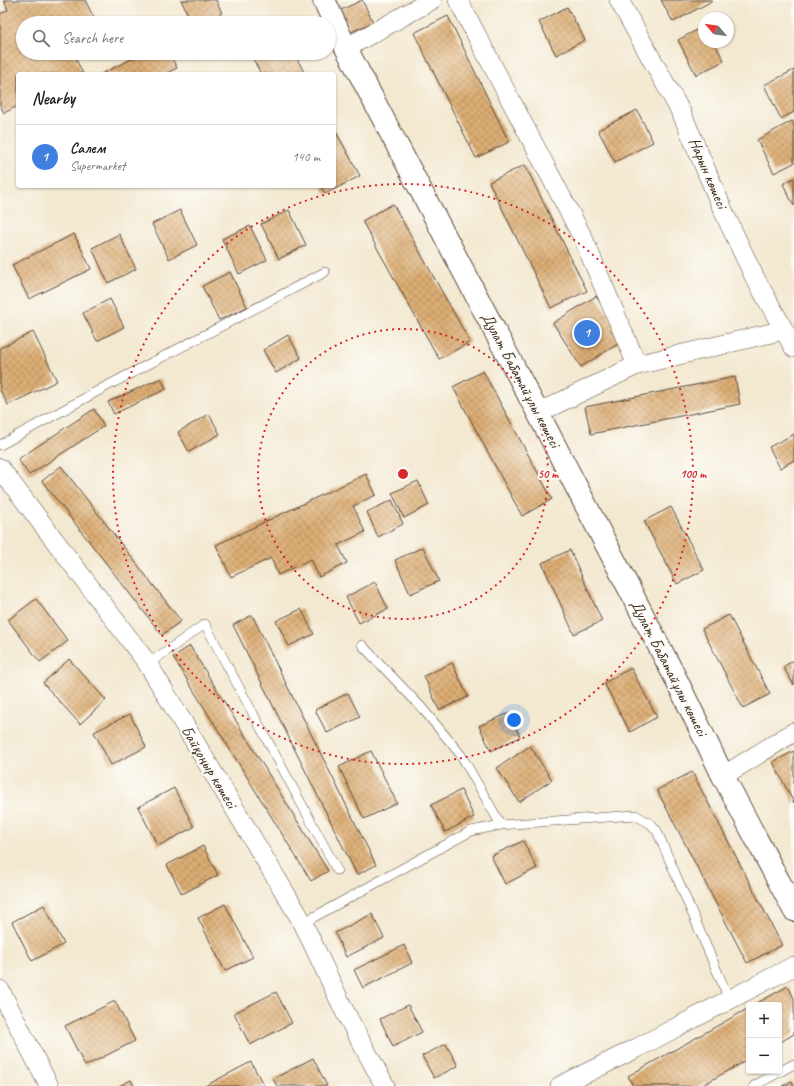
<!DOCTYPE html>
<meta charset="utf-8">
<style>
body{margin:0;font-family:Caveat,sans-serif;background:#f6f6f6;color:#222}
.controls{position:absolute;right:12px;bottom:12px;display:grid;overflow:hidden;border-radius:4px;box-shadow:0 1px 3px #0004}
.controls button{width:36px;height:36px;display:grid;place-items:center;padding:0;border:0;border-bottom:1px solid #e0e0e0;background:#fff;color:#222;font:20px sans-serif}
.compass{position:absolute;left:698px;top:12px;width:36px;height:36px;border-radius:50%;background:#fff;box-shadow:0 1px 3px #0004;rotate:299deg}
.you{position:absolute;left:514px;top:720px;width:14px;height:14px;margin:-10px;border:3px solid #fff;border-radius:50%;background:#1a73e8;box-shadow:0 0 0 6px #1a73e833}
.badge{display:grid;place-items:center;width:26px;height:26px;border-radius:50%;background:#0f766e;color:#fff;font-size:13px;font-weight:700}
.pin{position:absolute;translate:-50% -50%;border:2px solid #fff;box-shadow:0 1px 4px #0006}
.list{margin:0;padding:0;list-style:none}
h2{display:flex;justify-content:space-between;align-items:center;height:52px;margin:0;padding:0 16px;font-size:17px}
h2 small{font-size:13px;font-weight:400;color:#767676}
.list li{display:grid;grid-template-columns:26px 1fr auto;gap:12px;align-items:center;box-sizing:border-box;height:64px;padding:0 16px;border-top:1px solid #e0e0e0}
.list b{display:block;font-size:15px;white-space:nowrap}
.list p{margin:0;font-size:13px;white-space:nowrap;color:#767676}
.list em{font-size:13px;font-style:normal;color:#767676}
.icon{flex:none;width:22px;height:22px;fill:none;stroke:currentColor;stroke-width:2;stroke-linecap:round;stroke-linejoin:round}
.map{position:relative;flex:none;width:794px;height:1086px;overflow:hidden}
.search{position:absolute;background:#fff;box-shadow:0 1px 3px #0004;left:16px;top:16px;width:320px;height:44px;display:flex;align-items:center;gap:10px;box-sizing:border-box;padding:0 14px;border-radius:22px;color:#767676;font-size:15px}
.panel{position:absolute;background:#fff;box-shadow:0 1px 3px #0004;left:16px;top:72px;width:320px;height:116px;border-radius:4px}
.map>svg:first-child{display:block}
.building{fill:url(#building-cross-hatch)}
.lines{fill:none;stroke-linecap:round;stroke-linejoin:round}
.service-casing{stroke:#574639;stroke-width:10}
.minor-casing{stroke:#574639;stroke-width:20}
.tertiary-casing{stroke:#574639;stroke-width:24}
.service{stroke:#fff;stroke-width:9}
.minor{stroke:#fff;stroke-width:19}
.tertiary{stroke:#fff;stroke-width:22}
.ring{fill:none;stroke:#d62828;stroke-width:2;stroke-dasharray:2 4}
.labels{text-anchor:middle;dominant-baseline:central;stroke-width:4;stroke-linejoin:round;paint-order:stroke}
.street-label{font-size:16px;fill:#3b2a1e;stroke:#fdfcf7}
.centre{fill:#d62828;stroke:#fdfcf7;stroke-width:2}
.ring-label{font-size:12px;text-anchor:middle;font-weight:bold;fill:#d62828;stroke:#fdfcf7;stroke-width:4;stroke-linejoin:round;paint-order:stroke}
</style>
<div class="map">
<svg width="794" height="1086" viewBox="0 0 794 1086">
<defs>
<pattern id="building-cross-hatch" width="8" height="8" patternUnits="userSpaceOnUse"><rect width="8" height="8" fill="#ddae75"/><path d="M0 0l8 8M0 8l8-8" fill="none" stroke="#b48e5f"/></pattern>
</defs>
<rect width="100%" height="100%" fill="#fdfcf7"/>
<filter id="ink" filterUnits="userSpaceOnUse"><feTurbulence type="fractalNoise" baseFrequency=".025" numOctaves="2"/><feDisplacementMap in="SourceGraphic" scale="8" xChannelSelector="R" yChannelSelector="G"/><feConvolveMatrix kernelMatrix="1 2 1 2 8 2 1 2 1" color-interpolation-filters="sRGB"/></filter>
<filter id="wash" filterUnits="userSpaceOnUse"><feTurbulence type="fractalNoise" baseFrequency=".012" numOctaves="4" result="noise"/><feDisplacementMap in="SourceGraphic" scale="16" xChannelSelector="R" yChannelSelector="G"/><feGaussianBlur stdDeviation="0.9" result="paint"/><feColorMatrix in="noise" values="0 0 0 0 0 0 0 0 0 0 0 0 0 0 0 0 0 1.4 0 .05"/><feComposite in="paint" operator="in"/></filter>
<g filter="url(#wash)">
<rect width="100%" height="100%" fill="#f3e8d0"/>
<g id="blocks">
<path class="building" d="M 4,0 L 85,0 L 95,20 L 89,23 L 23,23 L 23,53 L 73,53 L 83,74 L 18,74 L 18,106 L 4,113 L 0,105 L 0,14 L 8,10 Z
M 181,0 L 216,0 L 222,13 L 202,23 L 192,23 Z
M 362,0 L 373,22 L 351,32 L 341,10 Z
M 661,0 L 711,0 L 712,1 L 673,22 Z
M 567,7 L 585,40 L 556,55 L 539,22 Z
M 448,16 L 509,142 L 476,158 L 414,33 Z
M 704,26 L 704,42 L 714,42 L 724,61 L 696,75 L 678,40 Z
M 144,53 L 169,53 L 177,68 L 165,74 L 101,74 Z
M 250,53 L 294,53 L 305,74 L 261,74 Z
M 794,70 L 794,112 L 781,119 L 764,85 Z
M 637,110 L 653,142 L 615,162 L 598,130 Z
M 792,121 L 794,125 L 794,163 L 774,173 L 757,140 Z
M 334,128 L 360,176 L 325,194 L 321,186 L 334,186 Z
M 525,165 L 587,291 L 551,308 L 489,182 Z
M 794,178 L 794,206 L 783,184 Z
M 393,204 L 470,342 L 439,359 L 362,221 Z
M 180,210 L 197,245 L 169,259 L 152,224 Z
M 289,210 L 306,245 L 279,259 L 261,224 Z
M 250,226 L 267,260 L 239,274 L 222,239 Z
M 74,234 L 91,269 L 29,299 L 12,265 Z
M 119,234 L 136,269 L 108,283 L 92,248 Z
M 230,272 L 247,307 L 219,320 L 202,286 Z
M 596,296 L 624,340 L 581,367 L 553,323 Z
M 110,299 L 124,327 L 97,341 L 83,313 Z
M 33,332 L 57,381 L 8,405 L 0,390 L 0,348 Z
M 288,335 L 301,358 L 276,373 L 263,350 Z
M 483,371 L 552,499 L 522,516 L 453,387 Z
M 735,377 L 740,404 L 591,434 L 585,407 Z
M 161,378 L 166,389 L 114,414 L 108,402 Z
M 94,409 L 104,426 L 29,475 L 18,459 Z
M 209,414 L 220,434 L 189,452 L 178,432 Z
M 794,434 L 794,460 L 780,468 L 769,447 Z
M 61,466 L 181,621 L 162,635 L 42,481 Z
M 366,474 L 376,495 L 353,506 L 365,532 L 338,545 L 347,563 L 319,577 L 311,559 L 278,575 L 271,558 L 231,577 L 216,545 Z
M 418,481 L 429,505 L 404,518 L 392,493 Z
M 392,500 L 403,524 L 378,537 L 367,512 Z
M 671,507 L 704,570 L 677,584 L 644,521 Z
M 423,547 L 439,581 L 410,594 L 395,560 Z
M 570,550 L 602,621 L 574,634 L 542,563 Z
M 375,582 L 388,609 L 359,623 L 346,597 Z
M 36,599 L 68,641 L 40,662 L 8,620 Z
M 301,609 L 314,634 L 289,646 L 276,621 Z
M 252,615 L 376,865 L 357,875 L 233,625 Z
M 729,615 L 770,694 L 743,708 L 702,629 Z
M 190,646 L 328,871 L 311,881 L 173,657 Z
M 69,659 L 106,700 L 80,724 L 43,683 Z
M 794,660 L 794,685 L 783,667 Z
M 452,663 L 468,697 L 439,710 L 424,676 Z
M 631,668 L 657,717 L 630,732 L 604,683 Z
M 348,693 L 360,717 L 327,733 L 315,710 Z
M 509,713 L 520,737 L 491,751 L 479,726 Z
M 130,714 L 146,747 L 111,765 L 94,732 Z
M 530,746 L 552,780 L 519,802 L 497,768 Z
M 371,751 L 397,803 L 364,819 L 339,767 Z
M 794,751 L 794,803 L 773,762 Z
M 692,772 L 782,945 L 747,963 L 657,790 Z
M 174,788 L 194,827 L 158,846 L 138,807 Z
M 461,790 L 474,817 L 445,832 L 431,805 Z
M 523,841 L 537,868 L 505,884 L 491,856 Z
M 203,846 L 218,875 L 182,894 L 167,865 Z
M 225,904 L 253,957 L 225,971 L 198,918 Z
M 44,905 L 64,944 L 32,961 L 12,922 Z
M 372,914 L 384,938 L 346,957 L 335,933 Z
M 404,945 L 412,963 L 363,988 L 354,970 Z
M 788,986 L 794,998 L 794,1034 L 779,1043 L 779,1005 L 754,1005 Z
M 276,992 L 292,1023 L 250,1045 L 234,1013 Z
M 115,1001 L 135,1041 L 85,1066 L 65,1026 Z
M 408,1005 L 422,1032 L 393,1047 L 380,1019 Z
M 749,1008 L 749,1059 L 701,1086 L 633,1086 L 628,1076 Z
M 446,1044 L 458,1066 L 434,1078 L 422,1056 Z
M 313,1058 L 327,1086 L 277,1086 L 273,1079 Z
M 251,1062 L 264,1086 L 205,1086 Z
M 131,1080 L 134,1086 L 119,1086 Z
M 792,1081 L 794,1086 L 782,1086 Z"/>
</g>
</g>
<g filter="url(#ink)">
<use href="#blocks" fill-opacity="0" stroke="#574639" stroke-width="1"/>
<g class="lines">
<g class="service-casing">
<path id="service" d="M 0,445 L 105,387 L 325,272
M 362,645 L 422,708 L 461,755 L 501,825
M 148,664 L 205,624 L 337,870
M 303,923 L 471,831 L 501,825 L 635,815 L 651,824 L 657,831 L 729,999
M 754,1086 L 794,1064"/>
</g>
<g class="minor-casing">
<path id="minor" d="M 458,0 L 583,238 L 637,365
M 619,0 L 682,114 L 726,217 L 754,276 L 794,348
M 346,48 L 432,0
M 538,413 L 637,365 L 784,330
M 0,468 L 148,664 L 303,923 L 345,1012 L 385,1086
M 723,776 L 794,732
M 0,990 L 49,1086
M 560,1086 L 637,1048 L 794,966"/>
</g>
<g class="tertiary-casing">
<path id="tertiary" d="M 324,0 L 346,48 L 538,413 L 675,677 L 723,776 L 794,910"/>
</g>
<use href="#service" class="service"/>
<use href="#minor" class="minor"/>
<use href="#tertiary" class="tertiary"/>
</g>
</g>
<g class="ring">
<circle cx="403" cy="474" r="145"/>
<circle cx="403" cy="474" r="290"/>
</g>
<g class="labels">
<g class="street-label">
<text transform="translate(708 173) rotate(67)">Нарын көшесі</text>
<text transform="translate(521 380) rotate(62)">Дулат Бабатайұлы көшесі</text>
<text transform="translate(669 668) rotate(63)">Дулат Бабатайұлы көшесі</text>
<text transform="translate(209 767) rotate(59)">Байқоңыр көшесі</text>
</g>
</g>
<circle cx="403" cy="474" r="6" class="centre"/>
<g class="ring-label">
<text x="548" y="478">50 m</text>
<text x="693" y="478">100 m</text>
</g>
</svg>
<div class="controls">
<button>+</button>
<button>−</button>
</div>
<svg class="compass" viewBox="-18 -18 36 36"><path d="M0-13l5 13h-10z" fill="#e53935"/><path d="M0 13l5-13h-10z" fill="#767676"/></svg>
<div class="you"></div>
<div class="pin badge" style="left:587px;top:333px;background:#3f7fe0">1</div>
<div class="search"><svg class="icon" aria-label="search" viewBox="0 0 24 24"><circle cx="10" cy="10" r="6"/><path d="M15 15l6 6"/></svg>Search here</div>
<section class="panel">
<h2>Nearby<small></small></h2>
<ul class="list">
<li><span class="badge" style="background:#3f7fe0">1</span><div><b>Салем</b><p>Supermarket</p></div><em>140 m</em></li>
</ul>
</section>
</div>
